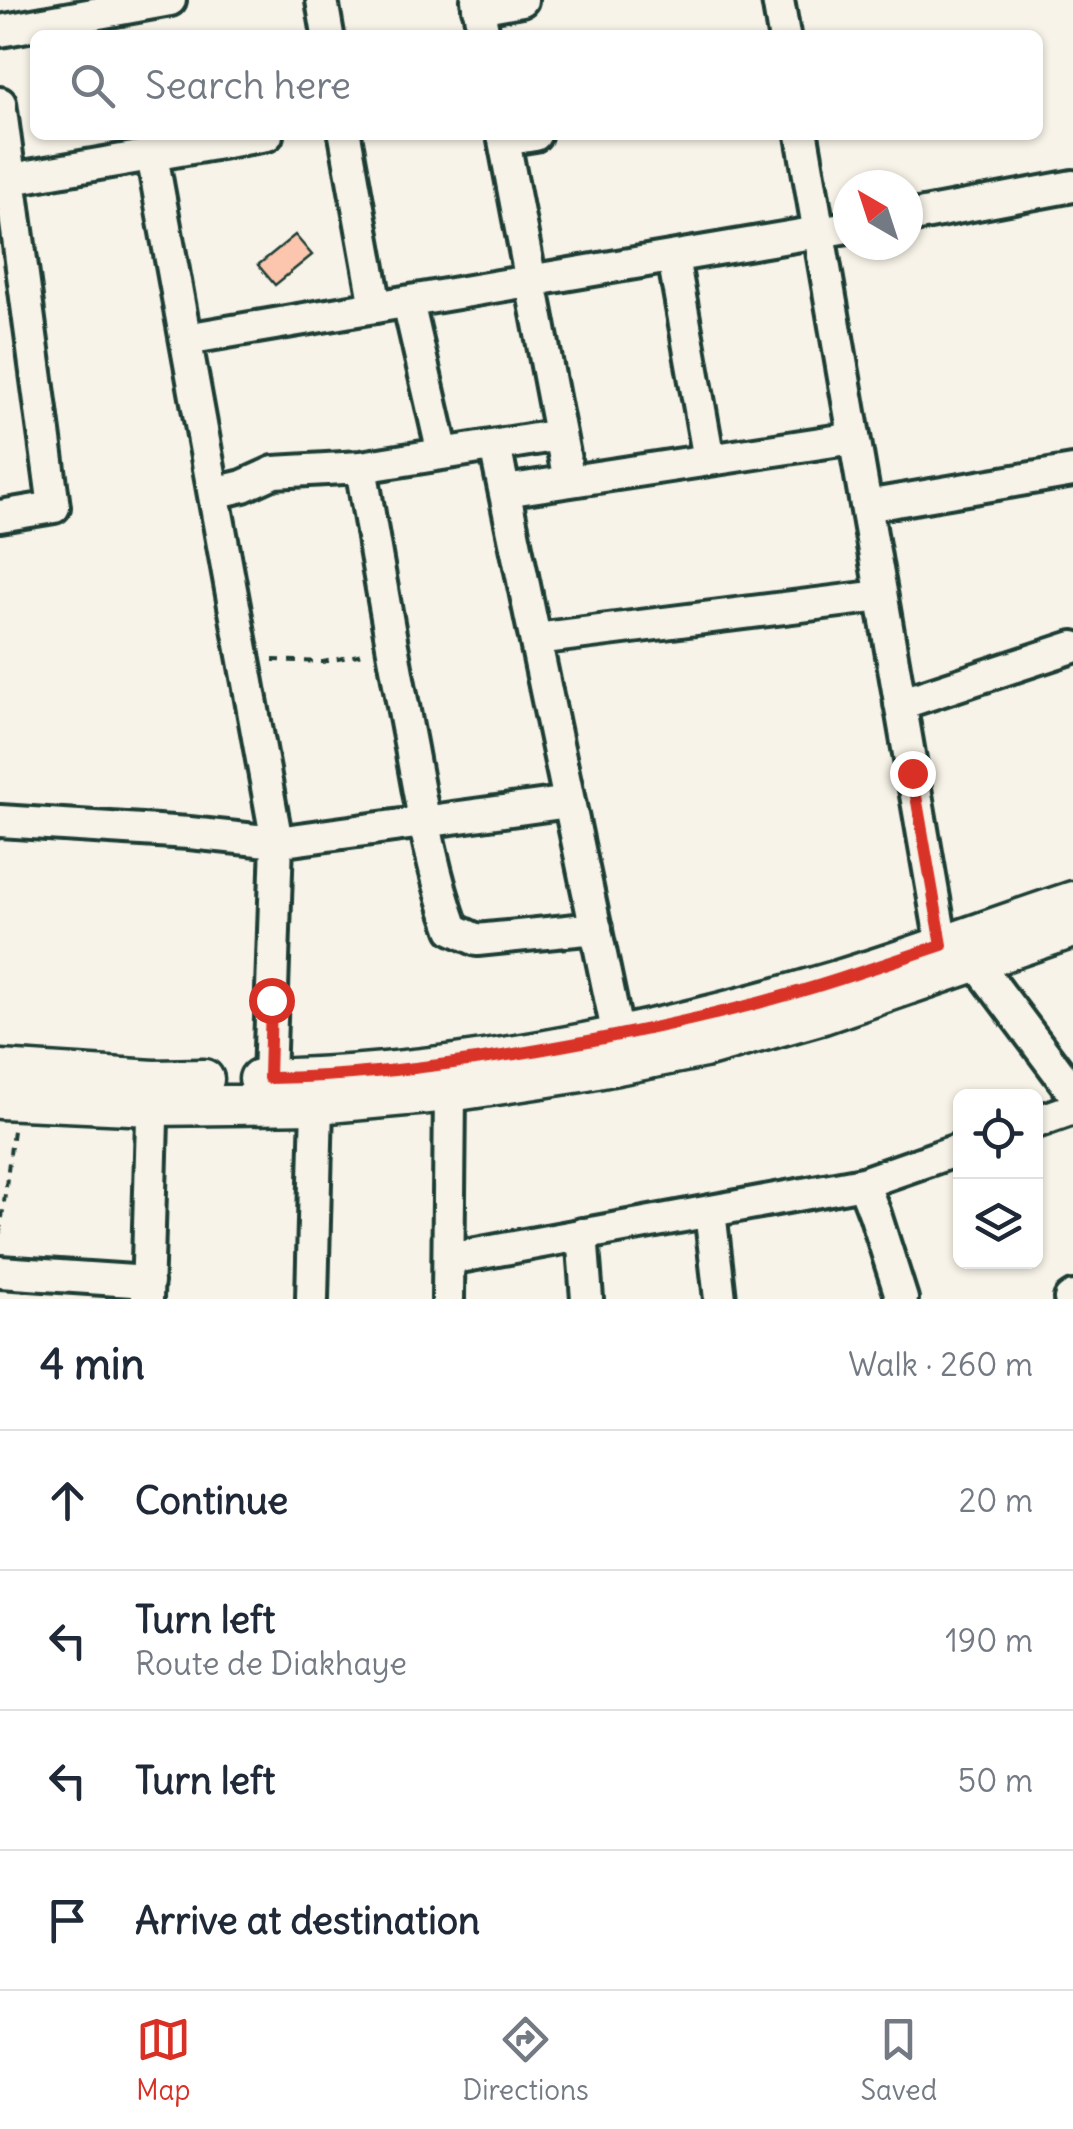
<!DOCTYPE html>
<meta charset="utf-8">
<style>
body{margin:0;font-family:Delius,sans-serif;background:#f6f6f7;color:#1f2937}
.controls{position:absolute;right:30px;bottom:30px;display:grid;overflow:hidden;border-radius:15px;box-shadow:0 2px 8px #0004}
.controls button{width:90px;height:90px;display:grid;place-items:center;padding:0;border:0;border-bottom:2px solid #e0e1e3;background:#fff;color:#1f2937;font:50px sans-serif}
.compass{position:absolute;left:833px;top:170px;width:90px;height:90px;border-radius:50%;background:#fff;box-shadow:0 2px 8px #0004;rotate:321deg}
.stop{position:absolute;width:30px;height:30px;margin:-22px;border:8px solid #d93025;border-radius:50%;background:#fff}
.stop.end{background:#d93025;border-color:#fff;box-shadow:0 2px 10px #0008}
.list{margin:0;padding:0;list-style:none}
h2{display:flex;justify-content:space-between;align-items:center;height:130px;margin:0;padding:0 40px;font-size:42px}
h2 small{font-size:32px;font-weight:400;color:#747a83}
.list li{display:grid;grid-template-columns:65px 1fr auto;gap:30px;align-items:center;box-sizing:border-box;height:140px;padding:0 40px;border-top:2px solid #e0e1e3}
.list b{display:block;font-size:38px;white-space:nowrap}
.list p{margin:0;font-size:32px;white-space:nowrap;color:#747a83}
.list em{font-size:32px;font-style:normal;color:#747a83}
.icon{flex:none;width:55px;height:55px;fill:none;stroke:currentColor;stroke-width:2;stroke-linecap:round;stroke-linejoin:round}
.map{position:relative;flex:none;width:1073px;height:1299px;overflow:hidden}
.search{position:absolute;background:#fff;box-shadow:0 2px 8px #0004;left:30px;right:30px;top:30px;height:110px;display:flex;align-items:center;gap:25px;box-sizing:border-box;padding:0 35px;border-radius:15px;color:#747a83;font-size:38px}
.sheet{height:690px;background:#fff}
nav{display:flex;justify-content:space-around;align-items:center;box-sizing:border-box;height:140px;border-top:2px solid #e0e1e3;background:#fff;font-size:28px;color:#747a83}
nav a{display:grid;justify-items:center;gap:5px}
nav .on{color:#d93025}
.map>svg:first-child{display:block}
.building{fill:#fbc6ad;stroke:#1f3d34;stroke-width:2.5}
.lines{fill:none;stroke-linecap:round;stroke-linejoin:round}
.minor-casing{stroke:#1f3d34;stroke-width:38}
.major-casing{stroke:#1f3d34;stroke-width:45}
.path{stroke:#1f3d34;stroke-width:4;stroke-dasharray:8 8;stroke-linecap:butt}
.minor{stroke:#f7f3e8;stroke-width:30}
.major{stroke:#f7f3e8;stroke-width:38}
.route{stroke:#d93025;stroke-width:12}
</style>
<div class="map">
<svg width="1073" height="1299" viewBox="0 0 1073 1299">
<rect width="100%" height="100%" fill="#f7f3e8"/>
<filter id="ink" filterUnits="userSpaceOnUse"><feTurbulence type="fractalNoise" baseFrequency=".01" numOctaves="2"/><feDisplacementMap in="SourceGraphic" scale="20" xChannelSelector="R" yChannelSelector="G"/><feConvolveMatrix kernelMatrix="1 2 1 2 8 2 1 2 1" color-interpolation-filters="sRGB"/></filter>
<g filter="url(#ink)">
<path class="building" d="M 295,235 L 312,255 L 275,285 L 258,265 Z"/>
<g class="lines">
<g class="minor-casing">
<path id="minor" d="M 322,0 L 328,35
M 477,0 L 484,35
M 778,0 L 784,35
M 478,8 L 522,0
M 0,31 L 170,0
M 0,103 L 54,507 L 0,516
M 345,135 L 376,307
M 503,135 L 569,481
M 802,135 L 942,945 L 975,961 L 1073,1092
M 504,140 L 535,135
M 152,155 L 277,842 L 269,1078
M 0,181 L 267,135
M 908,217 L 1073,186
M 673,257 L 709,460
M 408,302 L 443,454
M 186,339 L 848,227
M 495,446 L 618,1036
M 361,467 C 377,561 393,655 411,748 C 422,809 432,871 453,929 L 477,940 L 596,928
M 505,491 L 854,438
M 214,493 L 243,486 L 274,472 L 361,467 L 560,435
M 866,506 L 1073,471
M 536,639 L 881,596
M 900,704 L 1073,647
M 0,821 L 189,833 L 277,842 L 569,802
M 1036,1122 L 1073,1109
M 863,1183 L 875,1214 L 902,1299
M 710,1211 L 720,1299
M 582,1234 L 587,1299
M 449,1259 L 863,1183 L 960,1149
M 0,1272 L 148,1282
M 147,1299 L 153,1083
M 312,1299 L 317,1104
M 448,1299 L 450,1092
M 1070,1299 L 1073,1297"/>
</g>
<g class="major-casing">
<path id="major" d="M 0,1070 L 154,1080 L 204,1079
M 259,1079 C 453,1076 649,1036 835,981 C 915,957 994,927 1073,901
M 0,1099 L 152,1106 L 317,1104 L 450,1092 L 581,1072 L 704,1048 L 823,1014 L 1073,928"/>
</g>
<path class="path" d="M 273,660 L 323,662 L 368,653
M 0,1234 L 13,1130"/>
<use href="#minor" class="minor"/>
<use href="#major" class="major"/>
</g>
</g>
<g class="lines" filter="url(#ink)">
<path class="route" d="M 271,1000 L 269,1078 C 356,1077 442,1066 527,1052 C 633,1034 738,1012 840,979 C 874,968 908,956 942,945 L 912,773"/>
</g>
</svg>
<div class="controls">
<button><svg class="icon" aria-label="locate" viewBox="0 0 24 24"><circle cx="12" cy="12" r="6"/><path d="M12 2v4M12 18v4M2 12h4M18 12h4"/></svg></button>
<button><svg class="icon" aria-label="layers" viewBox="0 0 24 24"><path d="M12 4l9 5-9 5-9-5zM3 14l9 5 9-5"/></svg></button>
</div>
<svg class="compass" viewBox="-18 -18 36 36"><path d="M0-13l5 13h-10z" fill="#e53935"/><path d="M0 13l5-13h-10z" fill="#747a83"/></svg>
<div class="stop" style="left:271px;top:1000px"></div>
<div class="stop end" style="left:912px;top:773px"></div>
<div class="search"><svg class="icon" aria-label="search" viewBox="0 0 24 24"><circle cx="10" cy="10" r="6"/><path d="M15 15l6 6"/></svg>Search here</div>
</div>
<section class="sheet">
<h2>4 min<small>Walk · 260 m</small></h2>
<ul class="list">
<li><svg class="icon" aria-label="ahead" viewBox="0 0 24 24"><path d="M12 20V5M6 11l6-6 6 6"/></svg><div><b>Continue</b></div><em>20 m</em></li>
<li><svg class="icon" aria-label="left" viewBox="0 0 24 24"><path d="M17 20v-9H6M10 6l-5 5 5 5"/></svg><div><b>Turn left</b><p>Route de Diakhaye</p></div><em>190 m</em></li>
<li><svg class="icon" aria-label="left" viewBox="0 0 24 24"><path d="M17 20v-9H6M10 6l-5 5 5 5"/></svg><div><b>Turn left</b></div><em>50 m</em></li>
<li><svg class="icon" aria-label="arrive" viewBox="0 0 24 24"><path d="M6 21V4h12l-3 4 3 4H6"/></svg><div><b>Arrive at destination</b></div></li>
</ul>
</section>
<nav>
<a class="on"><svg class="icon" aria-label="map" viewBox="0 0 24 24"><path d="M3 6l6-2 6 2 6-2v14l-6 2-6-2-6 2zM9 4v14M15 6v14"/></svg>Map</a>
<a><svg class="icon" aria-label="directions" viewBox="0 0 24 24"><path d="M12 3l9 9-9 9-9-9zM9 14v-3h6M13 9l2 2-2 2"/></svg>Directions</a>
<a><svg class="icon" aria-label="saved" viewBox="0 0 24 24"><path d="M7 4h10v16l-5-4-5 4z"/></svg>Saved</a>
</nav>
